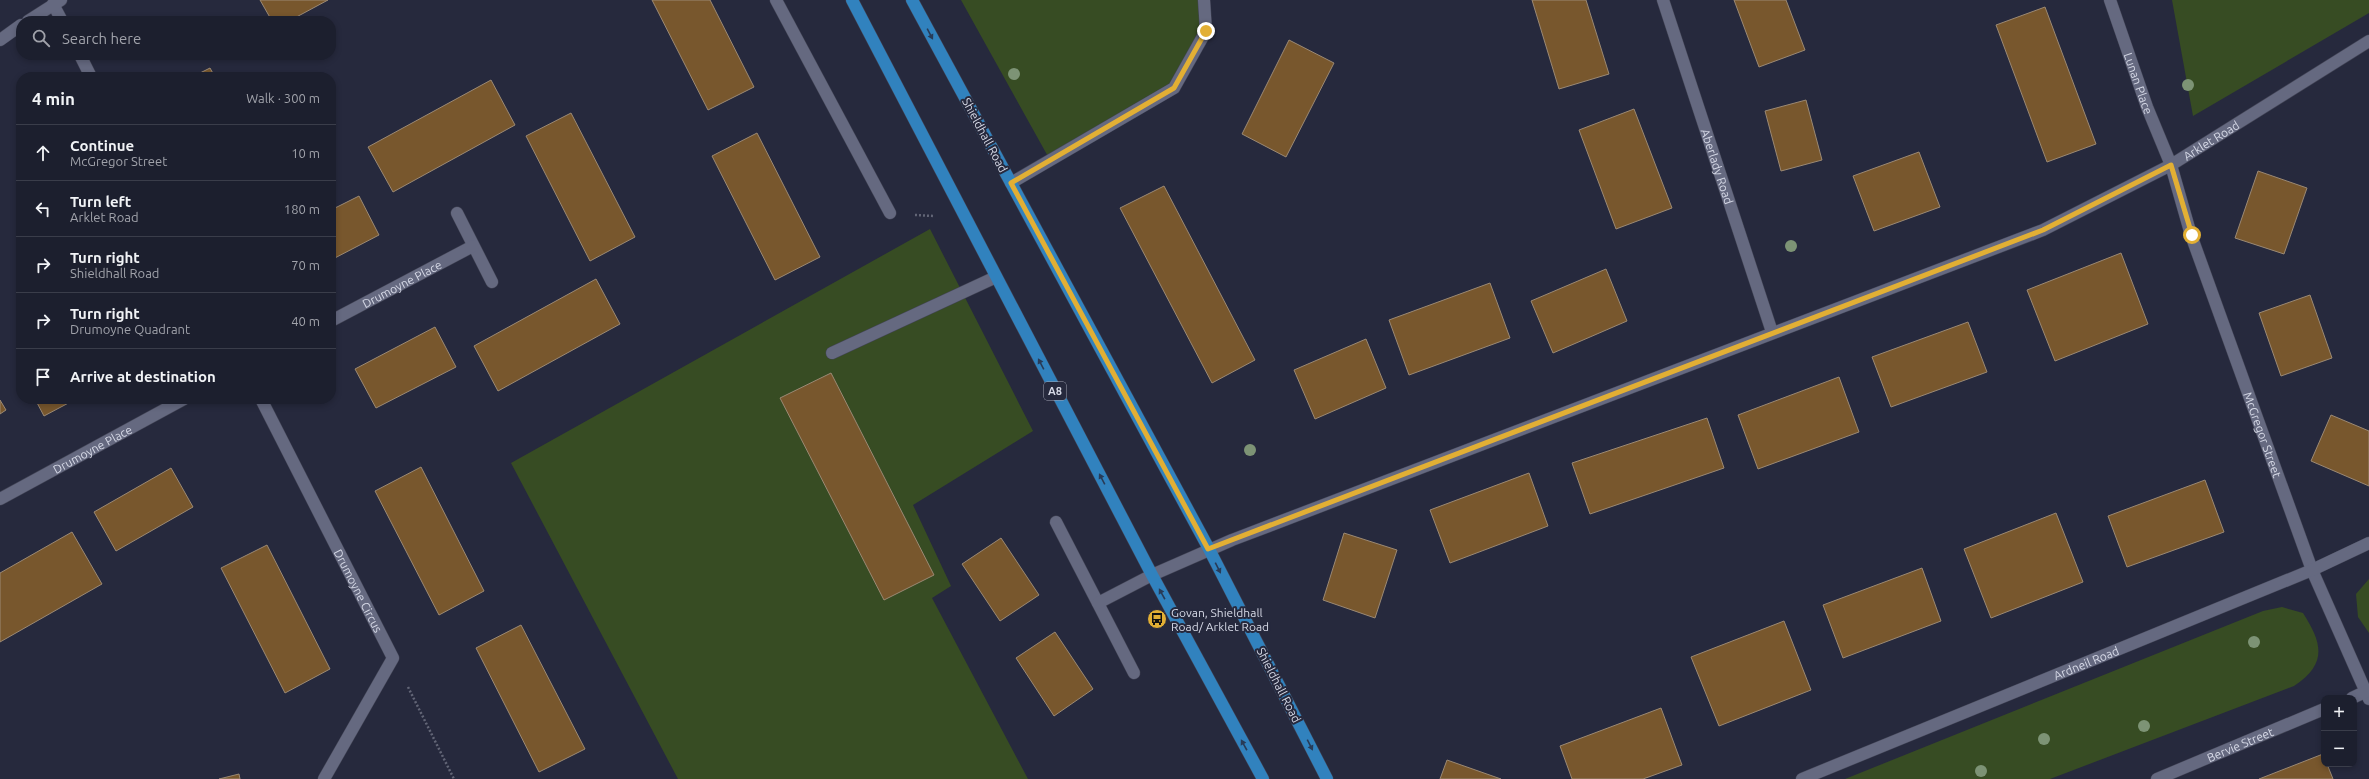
<!DOCTYPE html>
<meta charset="utf-8">
<style>
body{margin:0;font-family:Ubuntu,sans-serif;background:#292c3a;color:#f1f3f6}
.controls{position:absolute;right:12px;bottom:12px;display:grid;overflow:hidden;border-radius:8px;box-shadow:0 2px 6px #0003}
.controls button{width:36px;height:36px;display:grid;place-items:center;padding:0;border:0;border-bottom:1px solid #3a3d4a;background:#1c1f2e;color:#f1f3f6;font:20px sans-serif}
.stop{position:absolute;width:12px;height:12px;margin:-9px;border:3px solid #e2af34;border-radius:50%;background:#fff}
.stop.end{background:#e2af34;border-color:#fff;box-shadow:0 1px 4px #0008}
.list{margin:0;padding:0;list-style:none}
h2{display:flex;justify-content:space-between;align-items:center;height:52px;margin:0;padding:0 16px;font-size:17px}
h2 small{font-size:13px;font-weight:400;color:#a0a2aa}
.list li{display:grid;grid-template-columns:26px 1fr auto;gap:12px;align-items:center;box-sizing:border-box;height:56px;padding:0 16px;border-top:1px solid #3a3d4a}
.list b{display:block;font-size:15px;white-space:nowrap}
.list p{margin:0;font-size:13px;white-space:nowrap;color:#a0a2aa}
.list em{font-size:13px;font-style:normal;color:#a0a2aa}
.icon{flex:none;width:22px;height:22px;fill:none;stroke:currentColor;stroke-width:2;stroke-linecap:round;stroke-linejoin:round}
.map{position:relative;flex:none;width:2369px;height:779px;overflow:hidden}
.search{position:absolute;background:#1c1f2e;box-shadow:0 2px 6px #0003;left:16px;top:16px;width:320px;height:44px;display:flex;align-items:center;gap:10px;box-sizing:border-box;padding:0 14px;border-radius:16px;color:#a0a2aa;font-size:15px}
.panel{position:absolute;background:#1c1f2e;box-shadow:0 2px 6px #0003;left:16px;top:72px;width:320px;height:332px;border-radius:16px}
.map>svg:first-child{display:block}
.green{fill:#374c23}
.building{fill:#78572d;stroke:#9b8974}
.lines{fill:none;stroke-linecap:round;stroke-linejoin:round}
.lane-casing{stroke:#434556;stroke-width:13}
.street-casing{stroke:#434556;stroke-width:13}
.primary-casing{stroke:#434556;stroke-width:13}
.path{stroke:#626576;stroke-width:2.5;stroke-dasharray:2 2;stroke-linecap:butt}
.lane{stroke:#656980;stroke-width:12}
.street{stroke:#656980;stroke-width:12}
.primary{stroke:#3182be;stroke-width:12}
.tree{fill:#7d9375}
.oneway{fill:#283b57}
.route{stroke:#e2af34;stroke-width:5}
.labels{text-anchor:middle;dominant-baseline:central;stroke-width:4;stroke-linejoin:round;paint-order:stroke}
.shield{fill:#26293d;stroke:#a1a4b3;stroke-width:1}
.shield-label{font-size:11px;font-weight:bold;fill:#d6d9e6}
.street-label{font-size:12px;fill:#d6d9e6;stroke:#26293d}
.poi-label{font-size:12px;fill:#d6d9e6;stroke:#26293d;text-anchor:start}
</style>
<div class="map">
<svg width="2369" height="779" viewBox="0 0 2369 779">
<rect width="100%" height="100%" fill="#26293d"/>
<path class="green" d="M 961,0 L 1204,0 L 1206,31 L 1174,88 L 1050,160 Z
M 2172,0 L 2369,0 L 2369,13 L 2193,116 Z
M 930,229 L 1033,431 L 913,505 L 951,586 L 932,598 L 1028,779 L 678,779 L 511,463 Z
M 2369,579 L 2369,633 L 2358,617 L 2356,594 Z
M 2282,607 L 2303,613 C 2323,644 2327,664 2294,686 L 2050,779 L 1845,779 L 2263,611 Z"/>
<path class="building" d="M 260,0 L 328,0 L 289,21 L 272,21 Z
M 652,0 L 710,0 L 754,87 L 708,110 Z
M 1532,0 L 1586,0 L 1609,74 L 1559,89 Z
M 1734,0 L 1786,0 L 1805,50 L 1759,67 Z
M 2045,7 L 2096,144 L 2047,162 L 1996,25 Z
M 1289,40 L 1334,63 L 1286,157 L 1242,134 Z
M 210,68 L 215,77 L 192,77 Z
M 491,80 L 515,125 L 393,192 L 368,147 Z
M 1806,100 L 1822,160 L 1781,171 L 1765,111 Z
M 1634,109 L 1672,208 L 1616,229 L 1579,130 Z
M 571,113 L 635,237 L 590,261 L 526,136 Z
M 757,133 L 820,257 L 775,280 L 712,156 Z
M 1919,152 L 1940,207 L 1874,231 L 1853,176 Z
M 2258,171 L 2307,188 L 2284,254 L 2235,238 Z
M 1164,186 L 1255,360 L 1212,383 L 1120,208 Z
M 359,196 L 379,235 L 331,260 L 331,210 Z
M 2121,253 L 2148,324 L 2055,361 L 2027,290 Z
M 1606,269 L 1627,321 L 1553,353 L 1531,301 Z
M 596,279 L 620,324 L 498,391 L 474,346 Z
M 1490,283 L 1510,338 L 1409,375 L 1389,320 Z
M 2310,295 L 2332,358 L 2281,376 L 2259,313 Z
M 1968,322 L 1987,372 L 1891,407 L 1872,357 Z
M 435,327 L 456,367 L 376,408 L 355,369 Z
M 1366,339 L 1386,388 L 1315,419 L 1294,370 Z
M 831,373 L 934,575 L 884,600 L 780,398 Z
M 1839,377 L 1859,432 L 1758,469 L 1738,415 Z
M 35,399 L 76,399 L 44,416 Z
M 0,400 L 6,410 L 0,414 Z
M 2331,415 L 2369,431 L 2369,486 L 2311,461 Z
M 1707,418 L 1724,468 L 1590,514 L 1572,463 Z
M 421,467 L 484,591 L 439,615 L 375,491 Z
M 171,468 L 193,507 L 116,551 L 94,512 Z
M 1529,473 L 1548,526 L 1450,563 L 1430,510 Z
M 2205,480 L 2224,532 L 2127,567 L 2108,516 Z
M 2056,513 L 2083,582 L 1991,618 L 1964,549 Z
M 72,532 L 102,584 L 0,642 L 0,573 Z
M 1344,533 L 1397,550 L 1375,618 L 1323,600 Z
M 1001,538 L 1039,595 L 1000,621 L 962,564 Z
M 267,545 L 330,669 L 285,693 L 221,568 Z
M 1922,568 L 1941,621 L 1843,658 L 1823,605 Z
M 1784,621 L 1811,690 L 1719,726 L 1691,657 Z
M 521,625 L 585,749 L 539,772 L 476,648 Z
M 1055,632 L 1093,689 L 1054,716 L 1016,658 Z
M 1661,708 L 1682,765 L 1643,779 L 1572,779 L 1560,746 Z
M 2323,754 L 2324,764 L 2327,764 L 2333,779 L 2259,779 Z
M 1447,760 L 1501,779 L 1440,779 Z
M 239,774 L 240,779 L 219,779 Z"/>
<g class="lines">
<g class="lane-casing">
<path id="lane" d="M 832,353 L 996,277"/>
</g>
<g class="street-casing">
<g id="street">
<path d="M 776,0 L 890,213"/>
<path id="s1" d="M 1663,0 L 1772,332"/>
<path id="s2" d="M 2110,0 L 2147,107 L 2171,165 L 2191,235 L 2312,570 L 2369,699"/>
<path d="M 53,4 L 62,21"/>
<path d="M 28,21 L 61,0"/>
<path d="M 0,40 L 21,25"/>
<path d="M 80,55 L 91,77"/>
<path d="M 1011,183 L 1174,88 L 1206,31 L 1204,0"/>
<path d="M 457,213 L 492,282"/>
<path id="s3" d="M 331,321 L 473,246"/>
<path id="s4" d="M 261,399 L 393,658 L 324,779"/>
<path id="s5" d="M 0,499 L 184,399"/>
<path d="M 1056,522 L 1134,673"/>
<path id="s6" d="M 1098,603 L 1152,575 L 1232,540 L 2043,230 L 2171,165 L 2369,41"/>
<path d="M 2352,698 L 2369,690"/>
<path id="s7" d="M 1802,779 L 2312,570 L 2369,543"/>
<path id="s8" d="M 2157,779 L 2324,709"/>
</g>
</g>
<g class="primary-casing">
<path id="primary" d="M 852,0 L 1152,575 L 1263,779
M 912,0 L 1209,549 L 1327,779"/>
</g>
<path class="path" d="M 915,215 L 934,216
M 408,687 L 454,779"/>
<use href="#lane" class="lane"/>
<use href="#street" class="street"/>
<use href="#primary" class="primary"/>
</g>
<g class="tree">
<circle cx="1014" cy="74" r="6"/>
<circle cx="2188" cy="85" r="6"/>
<circle cx="1791" cy="246" r="6"/>
<circle cx="1250" cy="450" r="6"/>
<circle cx="2254" cy="642" r="6"/>
<circle cx="2144" cy="726" r="6"/>
<circle cx="2044" cy="739" r="6"/>
<circle cx="1981" cy="771" r="6"/>
</g>
<defs><path id="oneway-solid" d="M-6-.8H1V-3.2L6.5 0L1 3.2V.8H-6Z"/></defs>
<g class="oneway">
<use href="#oneway-solid" transform="translate(930 34) rotate(62)"/>
<use href="#oneway-solid" transform="translate(1041 364) rotate(-118)"/>
<use href="#oneway-solid" transform="translate(1102 479) rotate(-118)"/>
<use href="#oneway-solid" transform="translate(1218 568) rotate(63)"/>
<use href="#oneway-solid" transform="translate(1162 594) rotate(-119)"/>
<use href="#oneway-solid" transform="translate(1244 745) rotate(-119)"/>
<use href="#oneway-solid" transform="translate(1310 745) rotate(63)"/>
</g>
<g class="lines">
<path class="route" d="M 1206,31 L 1174,88 L 1011,183 L 1208,549 L 2043,230 L 2171,165 L 2192,235"/>
</g>
<defs>
<g id="bus-disc" transform="scale(1)"><circle r="9.5" fill="#e2af34" stroke="#26293d"/><path d="M-5-6H5V4H4V6H2V4H-2V6H-4V4H-5ZM-3.5-4V0h7V-4ZM-3.5 1.2v1.5H-2V1.2ZM2 1.2v1.5H3.5V1.2Z" fill="#111"/></g>
</defs>
<g fill-rule="evenodd">
<use href="#bus-disc" x="1157" y="619"/>
</g>
<g class="labels">
<rect class="shield" x="1044" y="382" width="22" height="18" rx="3"/>
<g class="shield-label">
<text x="1055" y="391">A8</text>
</g>
<g class="street-label">
<text stroke="none"><textPath href="#s2" startOffset="88">Lunan Place</textPath></text>
<text transform="translate(985 135) rotate(62)">Shieldhall Road</text>
<text stroke="none"><textPath href="#s6" startOffset="1207">Arklet Road</textPath></text>
<text stroke="none"><textPath href="#s1" startOffset="175">Aberlady Road</textPath></text>
<text stroke="none"><textPath href="#s3" startOffset="80">Drumoyne Place</textPath></text>
<text stroke="none"><textPath href="#s2" startOffset="461">McGregor Street</textPath></text>
<text stroke="none"><textPath href="#s5" startOffset="105">Drumoyne Place</textPath></text>
<text stroke="none"><textPath href="#s4" startOffset="215">Drumoyne Circus</textPath></text>
<text stroke="none"><textPath href="#s7" startOffset="307">Ardneil Road</textPath></text>
<text transform="translate(1279 685) rotate(63)">Shieldhall Road</text>
<text stroke="none"><textPath href="#s8" startOffset="90">Bervie Street</textPath></text>
</g>
<g class="poi-label">
<text x="1171" y="612">Govan, Shieldhall<tspan x="1171" dy="14">Road/ Arklet Road</tspan></text>
</g>
</g>
</svg>
<div class="controls">
<button>+</button>
<button>−</button>
</div>
<div class="stop" style="left:2192px;top:235px"></div>
<div class="stop end" style="left:1206px;top:31px"></div>
<div class="search"><svg class="icon" aria-label="search" viewBox="0 0 24 24"><circle cx="10" cy="10" r="6"/><path d="M15 15l6 6"/></svg>Search here</div>
<section class="panel">
<h2>4 min<small>Walk · 300 m</small></h2>
<ul class="list">
<li><svg class="icon" aria-label="ahead" viewBox="0 0 24 24"><path d="M12 20V5M6 11l6-6 6 6"/></svg><div><b>Continue</b><p>McGregor Street</p></div><em>10 m</em></li>
<li><svg class="icon" aria-label="left" viewBox="0 0 24 24"><path d="M17 20v-9H6M10 6l-5 5 5 5"/></svg><div><b>Turn left</b><p>Arklet Road</p></div><em>180 m</em></li>
<li><svg class="icon" aria-label="right" viewBox="0 0 24 24"><path d="M7 20v-9h11M14 6l5 5-5 5"/></svg><div><b>Turn right</b><p>Shieldhall Road</p></div><em>70 m</em></li>
<li><svg class="icon" aria-label="right" viewBox="0 0 24 24"><path d="M7 20v-9h11M14 6l5 5-5 5"/></svg><div><b>Turn right</b><p>Drumoyne Quadrant</p></div><em>40 m</em></li>
<li><svg class="icon" aria-label="arrive" viewBox="0 0 24 24"><path d="M6 21V4h12l-3 4 3 4H6"/></svg><div><b>Arrive at destination</b></div></li>
</ul>
</section>
</div>
